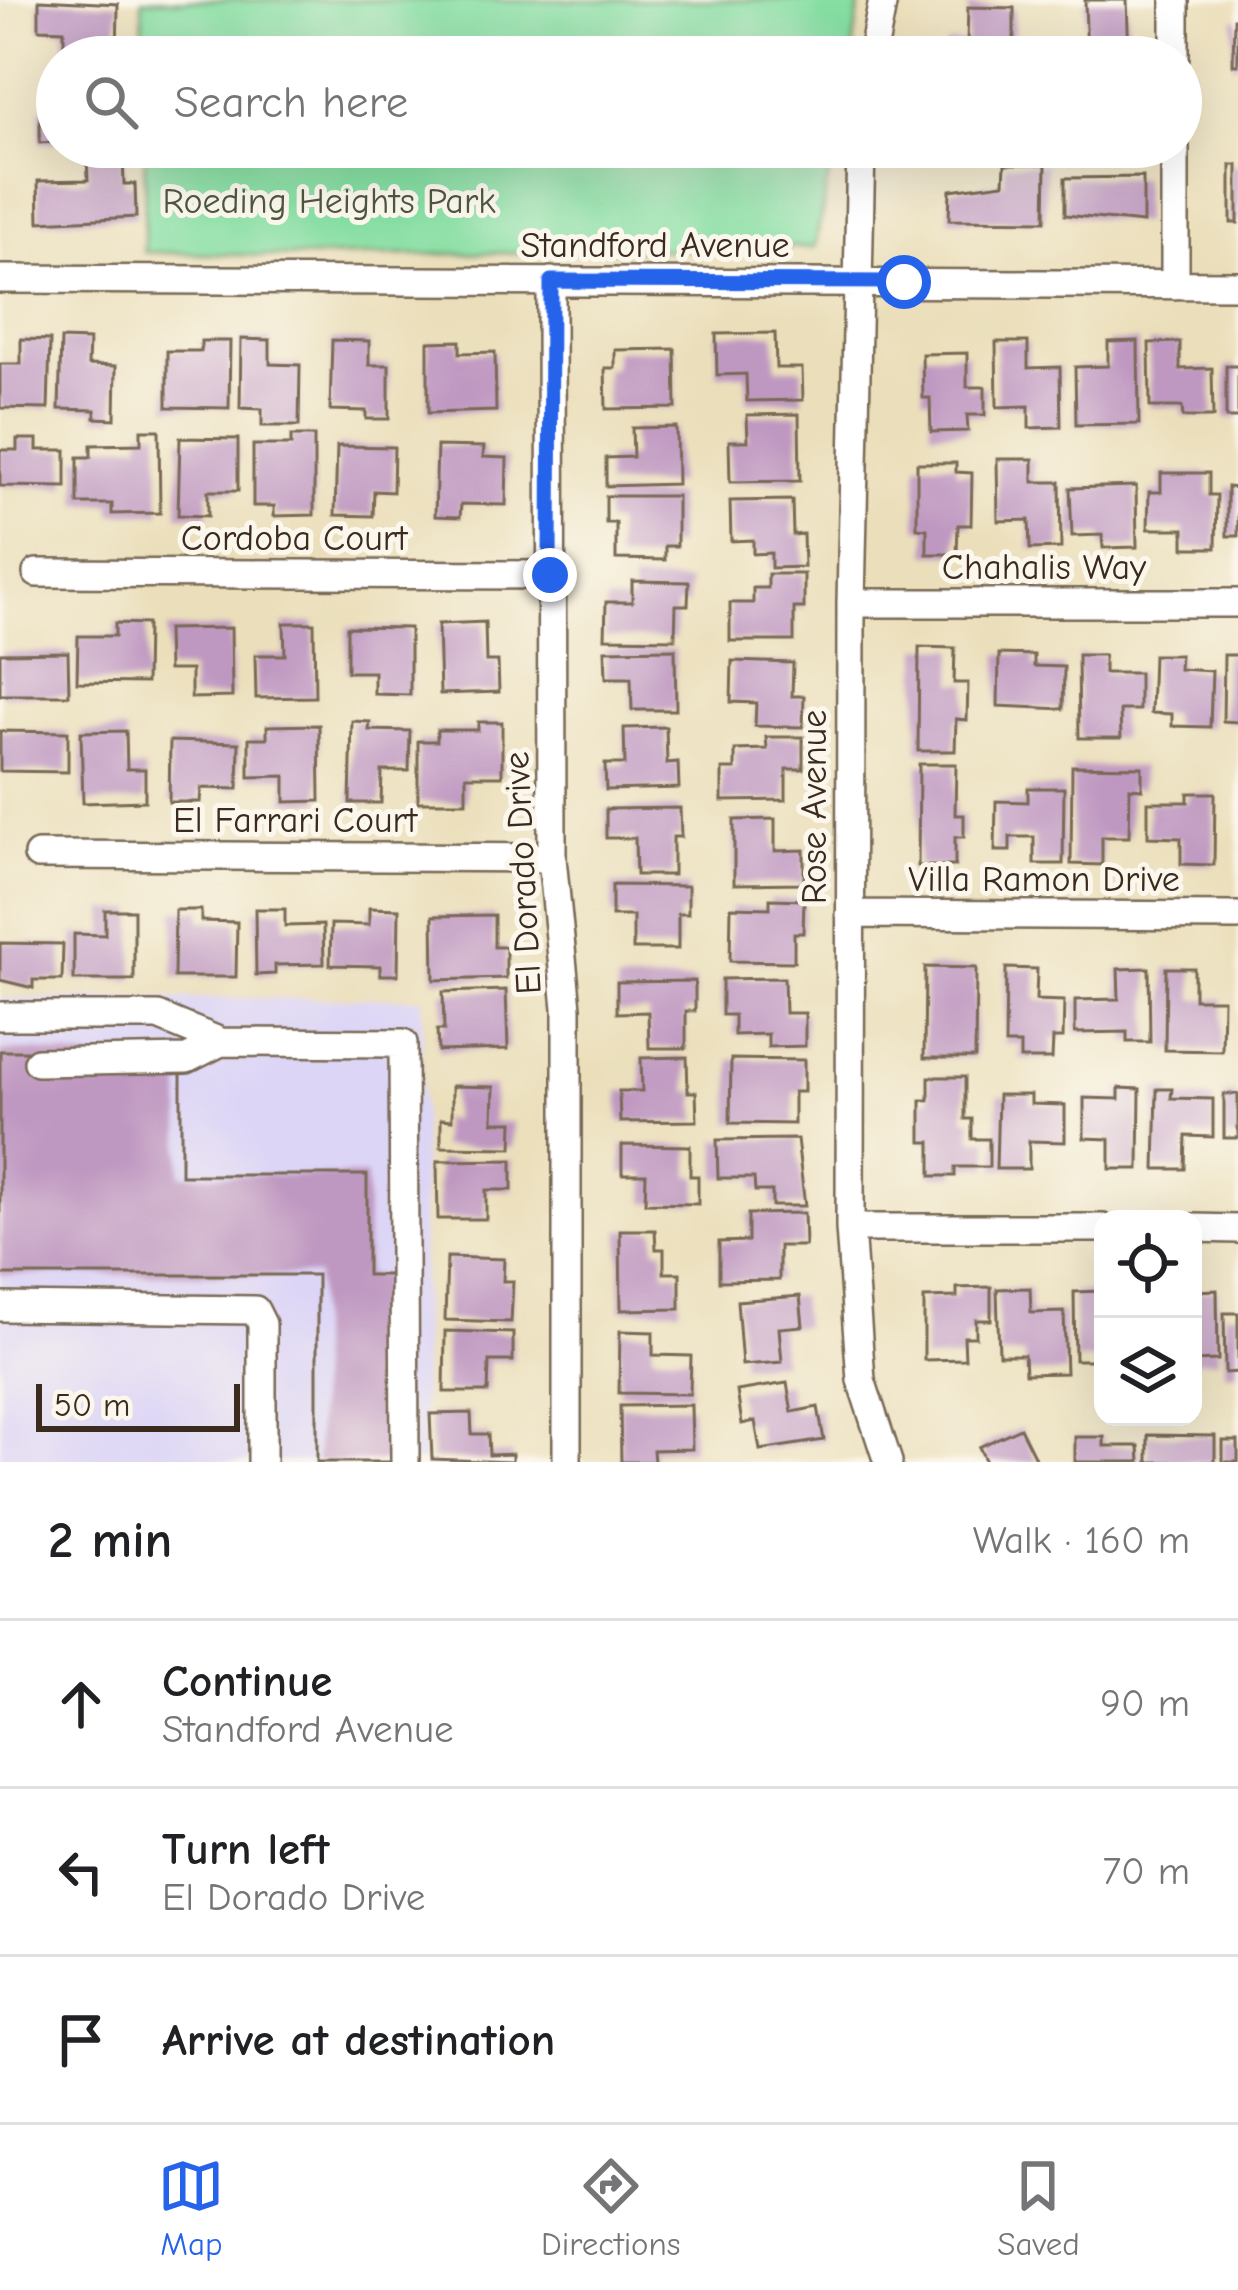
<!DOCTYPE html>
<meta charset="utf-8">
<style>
body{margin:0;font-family:"Comic Neue",sans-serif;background:#f2f2f2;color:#202124}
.controls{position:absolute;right:36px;bottom:36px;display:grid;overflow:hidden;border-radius:24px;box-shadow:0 12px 48px #0002}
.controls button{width:108px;height:108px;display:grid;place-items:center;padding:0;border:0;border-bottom:3px solid #e0e0e0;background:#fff;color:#202124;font:60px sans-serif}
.scale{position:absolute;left:36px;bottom:30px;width:204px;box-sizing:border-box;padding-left:12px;border:6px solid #3b2a1e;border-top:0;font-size:33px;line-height:42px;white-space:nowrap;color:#3b2a1e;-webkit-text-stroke:9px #fbf7ec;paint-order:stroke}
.stop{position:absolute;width:36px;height:36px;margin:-27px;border:9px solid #2563eb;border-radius:50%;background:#fff}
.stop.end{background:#2563eb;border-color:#fff;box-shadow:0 3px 12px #0008}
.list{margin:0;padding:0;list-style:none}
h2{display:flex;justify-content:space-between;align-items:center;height:156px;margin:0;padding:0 48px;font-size:51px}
h2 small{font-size:39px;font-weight:400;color:#757577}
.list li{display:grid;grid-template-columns:78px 1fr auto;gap:36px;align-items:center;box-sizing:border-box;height:168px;padding:0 48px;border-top:3px solid #e0e0e0}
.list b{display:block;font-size:45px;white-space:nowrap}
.list p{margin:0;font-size:39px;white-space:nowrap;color:#757577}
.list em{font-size:39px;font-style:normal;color:#757577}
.icon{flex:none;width:66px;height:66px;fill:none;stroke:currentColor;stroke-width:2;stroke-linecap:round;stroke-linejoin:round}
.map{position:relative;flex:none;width:1238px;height:1462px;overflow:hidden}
.search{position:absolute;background:#fff;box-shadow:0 12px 48px #0002;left:36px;right:36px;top:36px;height:132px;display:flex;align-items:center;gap:30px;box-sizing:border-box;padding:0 42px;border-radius:66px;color:#757577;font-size:45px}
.sheet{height:660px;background:#fff}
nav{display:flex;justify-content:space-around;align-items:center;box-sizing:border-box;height:168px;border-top:3px solid #e0e0e0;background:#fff;font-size:33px;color:#757577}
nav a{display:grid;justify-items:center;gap:6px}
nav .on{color:#2563eb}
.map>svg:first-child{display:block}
.built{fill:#ddd5f6}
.green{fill:#86dea3;stroke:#608460;stroke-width:3}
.building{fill:#bf98c1}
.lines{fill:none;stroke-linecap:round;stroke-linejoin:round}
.minor-casing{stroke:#796955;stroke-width:32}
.minor{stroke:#fff;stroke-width:27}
.route{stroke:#2563eb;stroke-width:15}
.labels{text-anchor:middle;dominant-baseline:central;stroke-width:10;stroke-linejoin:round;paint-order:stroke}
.park-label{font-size:36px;fill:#4e573f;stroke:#fbf7ec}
.street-label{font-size:36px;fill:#3b2a1e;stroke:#fbf7ec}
</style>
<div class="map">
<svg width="1238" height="1462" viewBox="0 0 1238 1462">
<rect width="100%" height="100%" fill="#fbf7ec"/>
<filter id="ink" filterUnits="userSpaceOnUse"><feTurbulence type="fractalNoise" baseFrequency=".00833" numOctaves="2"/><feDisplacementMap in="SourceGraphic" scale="24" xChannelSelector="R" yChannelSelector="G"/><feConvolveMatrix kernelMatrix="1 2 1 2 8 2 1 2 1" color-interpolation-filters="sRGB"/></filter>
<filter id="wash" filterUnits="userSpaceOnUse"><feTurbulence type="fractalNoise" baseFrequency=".004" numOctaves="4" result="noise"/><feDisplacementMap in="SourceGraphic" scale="48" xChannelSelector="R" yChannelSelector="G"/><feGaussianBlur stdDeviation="2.7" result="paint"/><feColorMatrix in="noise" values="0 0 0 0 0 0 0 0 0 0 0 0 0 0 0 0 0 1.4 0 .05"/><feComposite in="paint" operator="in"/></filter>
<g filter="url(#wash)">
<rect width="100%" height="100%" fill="#ebdfbb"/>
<path class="built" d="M 422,998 L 423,1462 L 0,1462 L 0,999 Z"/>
<path class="green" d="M 142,0 L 860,0 L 852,57 L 143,57 Z
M 145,147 L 834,147 L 815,247 L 302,257 L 144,252 Z"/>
<g id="blocks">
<path class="building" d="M 39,0 L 118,4 L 117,57 L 64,57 L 64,30 L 39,29 Z
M 1085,0 L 1127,0 L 1129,57 L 1087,57 Z
M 968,7 L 1014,8 L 1014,49 L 1025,49 L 1025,57 L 947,57 L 947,43 L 967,43 Z
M 1234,19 L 1238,19 L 1238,65 L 1233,65 Z
M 40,109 L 57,109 L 57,142 L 40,143 Z
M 123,153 L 124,184 L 135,184 L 136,217 L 39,222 L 38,181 L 88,180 L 87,154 Z
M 1005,164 L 1046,164 L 1045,221 L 949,220 L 950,190 L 1004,183 Z
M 1231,165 L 1238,165 L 1238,223 L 1231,223 Z
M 1143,177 L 1143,223 L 1065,215 L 1065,178 Z
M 775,333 L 776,368 L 802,368 L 803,400 L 747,401 L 746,374 L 717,375 L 716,334 Z
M 21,339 L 50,340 L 48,409 L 0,408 L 0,364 L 21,364 Z
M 61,339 L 89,340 L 88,365 L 116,366 L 115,419 L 95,418 L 95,410 L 59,409 Z
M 241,339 L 270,340 L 270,364 L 300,365 L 299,426 L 262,426 L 262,409 L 240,408 Z
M 332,340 L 369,341 L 369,365 L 389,365 L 389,419 L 366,419 L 366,411 L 330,410 Z
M 201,341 L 230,341 L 229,408 L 167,407 L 167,351 L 201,351 Z
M 460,341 L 460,353 L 495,352 L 496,411 L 428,413 L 428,342 Z
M 1138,341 L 1139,424 L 1076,425 L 1075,367 L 1108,366 L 1108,342 Z
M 996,342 L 1028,342 L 1028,368 L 1060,367 L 1061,427 L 1029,428 L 1029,406 L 997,407 Z
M 1180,342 L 1180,369 L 1212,368 L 1213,417 L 1183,417 L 1182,407 L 1150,407 L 1149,343 Z
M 675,349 L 676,408 L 606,409 L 605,368 L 615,368 L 615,350 Z
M 967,353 L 967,387 L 985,387 L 985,415 L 967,415 L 968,431 L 931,432 L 930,398 L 923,398 L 922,354 Z
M 1226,366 L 1238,366 L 1238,418 L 1226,418 Z
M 799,414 L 800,481 L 730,482 L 729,441 L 748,441 L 747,415 Z
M 676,427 L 677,484 L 606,486 L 606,458 L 633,457 L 632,428 Z
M 141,430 L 159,430 L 160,513 L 112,514 L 112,504 L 78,504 L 78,457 L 91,457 L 91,445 L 141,444 Z
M 291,436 L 314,436 L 314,515 L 274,516 L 274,506 L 253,506 L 253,445 L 291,445 Z
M 180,438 L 238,439 L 238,491 L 208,491 L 208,516 L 178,515 Z
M 17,439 L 37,439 L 37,450 L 66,450 L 66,487 L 0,486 L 0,450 L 17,450 Z
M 337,446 L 394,447 L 393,492 L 374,491 L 373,516 L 335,515 Z
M 437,446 L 484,447 L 483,457 L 507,458 L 506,505 L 461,504 L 460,517 L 435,516 Z
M 997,459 L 1033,459 L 1033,482 L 1060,482 L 1061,548 L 1030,549 L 1029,520 L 998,521 Z
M 917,463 L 956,463 L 956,472 L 972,473 L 971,525 L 958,525 L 957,554 L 927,554 L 927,529 L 917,528 Z
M 1161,473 L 1209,473 L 1209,495 L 1217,495 L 1216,548 L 1184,548 L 1184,529 L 1148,529 L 1149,492 L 1161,492 Z
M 1136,486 L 1137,547 L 1103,548 L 1102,535 L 1072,536 L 1070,488 Z
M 1227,487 L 1238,488 L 1238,536 L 1227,536 Z
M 606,496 L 677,496 L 677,546 L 665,546 L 665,560 L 616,559 L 616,523 L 606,523 Z
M 792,500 L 793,535 L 803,534 L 804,567 L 771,568 L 771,553 L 753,554 L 753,540 L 731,541 L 730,501 Z
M 768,574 L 804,574 L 804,608 L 794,608 L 794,641 L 730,641 L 730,603 L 753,603 L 753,588 L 768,588 Z
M 632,581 L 689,582 L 688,605 L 676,605 L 675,639 L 605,638 L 606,602 L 632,602 Z
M 485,622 L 486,661 L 498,661 L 499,692 L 440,694 L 438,624 Z
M 115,623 L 147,624 L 146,683 L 77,682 L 78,636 L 115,636 Z
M 284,623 L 314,623 L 315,697 L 256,698 L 255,655 L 285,655 Z
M 347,627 L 410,628 L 410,695 L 374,694 L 374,672 L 347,672 Z
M 231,628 L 232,697 L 191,698 L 191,670 L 168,670 L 167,629 Z
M 919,647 L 955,648 L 954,683 L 968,683 L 967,720 L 956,719 L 955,751 L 918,751 Z
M 675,649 L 676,710 L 632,710 L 631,678 L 606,678 L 605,650 Z
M 68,652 L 69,695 L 0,695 L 0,653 Z
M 999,654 L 1034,655 L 1034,666 L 1064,667 L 1063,709 L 998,706 Z
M 1078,655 L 1104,655 L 1104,673 L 1139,673 L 1139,710 L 1120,710 L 1121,738 L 1079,738 Z
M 1153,655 L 1180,655 L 1179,669 L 1212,671 L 1210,727 L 1172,726 L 1172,714 L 1151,713 Z
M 1224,655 L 1238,655 L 1238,722 L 1223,721 Z
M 732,661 L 793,663 L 792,696 L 804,696 L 803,727 L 755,726 L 756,703 L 731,702 Z
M 352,721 L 370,722 L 369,730 L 410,731 L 409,771 L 382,771 L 381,803 L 350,803 Z
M 478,722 L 502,722 L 502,776 L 466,776 L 466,802 L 418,802 L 418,741 L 437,741 L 437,730 L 478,730 Z
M 319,725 L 320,801 L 285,802 L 285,776 L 249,777 L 249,738 L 267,738 L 267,726 Z
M 666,727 L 667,763 L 678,762 L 679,788 L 606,790 L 605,764 L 625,764 L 624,728 Z
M 0,731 L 68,732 L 68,772 L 0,771 Z
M 126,731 L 127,769 L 145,769 L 145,801 L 83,803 L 81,732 Z
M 766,737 L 803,737 L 803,769 L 786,769 L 786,800 L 722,801 L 722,769 L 735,769 L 735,750 L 767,749 Z
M 170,741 L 239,743 L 238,789 L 201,788 L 200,802 L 169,802 Z
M 919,764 L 956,764 L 955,815 L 964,815 L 964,837 L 955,837 L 955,866 L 918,866 Z
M 1072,766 L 1142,767 L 1142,789 L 1130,788 L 1129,837 L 1102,837 L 1102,865 L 1071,864 Z
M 1028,788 L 1064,788 L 1063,864 L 1034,864 L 1034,837 L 1010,837 L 1010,851 L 995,851 L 996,801 L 1028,802 Z
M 1188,793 L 1215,793 L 1214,865 L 1181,864 L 1181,838 L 1148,837 L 1148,802 L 1188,802 Z
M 680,808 L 681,837 L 673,837 L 673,875 L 636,875 L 635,838 L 606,838 L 606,809 Z
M 775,819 L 775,851 L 804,850 L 804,883 L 734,884 L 734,820 Z
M 612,885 L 688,886 L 688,914 L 678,914 L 678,949 L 633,949 L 633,916 L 612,916 Z
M 770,899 L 804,900 L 803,933 L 794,933 L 794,962 L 730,961 L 731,907 L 770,908 Z
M 369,908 L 399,909 L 398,975 L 380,975 L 380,966 L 330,965 L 331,924 L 369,925 Z
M 255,909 L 285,909 L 285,926 L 323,925 L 324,964 L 275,965 L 275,974 L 256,975 Z
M 105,910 L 134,910 L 134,980 L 74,980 L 74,934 L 105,935 Z
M 175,910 L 201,910 L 201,921 L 237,922 L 236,977 L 174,977 Z
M 494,915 L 494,947 L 506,947 L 506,978 L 434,980 L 433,916 Z
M 0,943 L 63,944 L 62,980 L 33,980 L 33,988 L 0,980 Z
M 925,967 L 976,968 L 975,1058 L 924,1058 Z
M 1006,968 L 1037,969 L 1036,1000 L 1064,1001 L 1063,1038 L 1053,1038 L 1052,1059 L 1020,1059 L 1020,1044 L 1005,1044 Z
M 1149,968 L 1150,1042 L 1127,1042 L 1127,1032 L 1075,1033 L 1075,1000 L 1119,999 L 1118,969 Z
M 1166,968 L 1194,968 L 1194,999 L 1223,999 L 1222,1051 L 1165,1050 Z
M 784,978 L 785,1013 L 805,1013 L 805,1046 L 768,1047 L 768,1034 L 734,1035 L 734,1015 L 722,1015 L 722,979 Z
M 695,981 L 695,1011 L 686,1011 L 686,1048 L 649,1048 L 648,1012 L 617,1013 L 617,982 Z
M 506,990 L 508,1049 L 438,1051 L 437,1030 L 444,1030 L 443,992 Z
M 0,1051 L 38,1051 L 181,1072 L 181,1175 L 367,1175 L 367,1275 L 391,1275 L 391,1462 L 317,1462 L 317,1275 L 0,1275 Z
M 687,1057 L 688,1092 L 696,1092 L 697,1121 L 620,1122 L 619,1091 L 642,1091 L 641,1058 Z
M 731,1059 L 804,1060 L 804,1092 L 794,1092 L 794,1124 L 730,1123 Z
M 929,1077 L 965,1077 L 965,1119 L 972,1119 L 972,1139 L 989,1139 L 989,1167 L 955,1167 L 955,1176 L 931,1176 L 931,1142 L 921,1142 L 921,1100 L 929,1100 Z
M 452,1086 L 494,1087 L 493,1122 L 513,1122 L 512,1148 L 441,1147 L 441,1119 L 452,1120 Z
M 1119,1088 L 1140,1089 L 1139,1169 L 1110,1169 L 1110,1139 L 1084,1138 L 1084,1098 L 1119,1099 Z
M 1157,1089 L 1172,1089 L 1171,1098 L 1213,1099 L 1213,1137 L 1186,1136 L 1185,1169 L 1155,1169 Z
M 1224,1094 L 1238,1094 L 1238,1138 L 1224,1138 Z
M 998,1095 L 1031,1095 L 1031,1104 L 1065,1105 L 1065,1142 L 1029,1141 L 1029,1169 L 996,1169 Z
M 797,1139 L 805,1206 L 772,1206 L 772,1191 L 755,1191 L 754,1178 L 718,1178 L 717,1140 Z
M 622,1145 L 690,1146 L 690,1176 L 698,1176 L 698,1204 L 645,1203 L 646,1174 L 622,1174 Z
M 512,1160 L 512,1190 L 486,1190 L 486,1219 L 438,1219 L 437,1161 Z
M 804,1213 L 805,1246 L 779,1246 L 779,1280 L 719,1281 L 719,1242 L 748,1241 L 748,1214 Z
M 620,1230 L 655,1230 L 656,1249 L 664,1249 L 664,1273 L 680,1273 L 680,1309 L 621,1310 Z
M 447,1257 L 504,1259 L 503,1281 L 513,1281 L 511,1322 L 445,1320 Z
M 991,1287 L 991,1320 L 976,1320 L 976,1337 L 964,1337 L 965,1359 L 924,1360 L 924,1298 L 957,1297 L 957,1288 Z
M 1030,1288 L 1031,1313 L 1064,1312 L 1066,1373 L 1025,1374 L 1024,1355 L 999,1355 L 997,1289 Z
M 1217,1290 L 1218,1360 L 1193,1361 L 1193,1291 Z
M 1103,1291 L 1103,1360 L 1075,1360 L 1074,1292 Z
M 800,1296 L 803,1326 L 779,1328 L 782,1362 L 742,1365 L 737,1301 Z
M 1224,1313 L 1238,1313 L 1238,1372 L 1225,1373 Z
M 445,1331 L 513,1333 L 513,1361 L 489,1361 L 488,1392 L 444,1392 Z
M 620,1331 L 653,1332 L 653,1355 L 691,1356 L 690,1394 L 619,1393 Z
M 787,1383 L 792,1412 L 818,1407 L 824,1440 L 760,1450 L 755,1421 L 742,1424 L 737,1391 Z
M 691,1405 L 692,1449 L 653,1450 L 654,1462 L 621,1462 L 620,1406 Z
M 471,1413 L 472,1434 L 488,1434 L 489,1455 L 512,1454 L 512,1462 L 432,1459 L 430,1414 Z
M 1020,1428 L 1037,1462 L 986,1462 L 979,1447 Z
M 1148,1435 L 1215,1436 L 1215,1462 L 1148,1462 Z
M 1075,1437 L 1104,1437 L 1104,1446 L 1139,1446 L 1140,1462 L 1075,1462 Z
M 1223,1441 L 1238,1441 L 1238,1462 L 1223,1462 Z"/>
</g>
</g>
<g filter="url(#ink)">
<use href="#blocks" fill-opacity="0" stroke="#796955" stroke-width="3"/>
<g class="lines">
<g class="minor-casing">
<path id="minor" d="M 1175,0 L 1175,57
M 872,57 L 883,0
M 861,147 L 851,603 L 850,1228 L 861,1380 L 888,1462
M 1175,147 L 1175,285
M 0,279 L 1238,285
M 551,281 L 552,858 L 567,1008 L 567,1462
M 37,573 L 550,575
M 851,603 L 1238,603
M 38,855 L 552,858
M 850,914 L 1238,916
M 0,1016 L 158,1016 L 221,1042 L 403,1043 L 405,1462
M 38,1062 L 187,1059 L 221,1042
M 850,1228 L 1103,1228
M 1193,1228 L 1238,1229
M 0,1307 L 255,1310 L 262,1324 L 262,1462"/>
</g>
<use href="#minor" class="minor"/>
</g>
</g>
<g class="lines" filter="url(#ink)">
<path class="route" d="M 550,575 L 551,281 L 904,282"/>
</g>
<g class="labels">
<g class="park-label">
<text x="329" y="201">Roeding Heights Park</text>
</g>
<g class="street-label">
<text x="655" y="245">Standford Avenue</text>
<text x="294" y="538">Cordoba Court</text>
<text x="1044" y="567">Chahalis Way</text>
<text transform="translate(814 807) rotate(-90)">Rose Avenue</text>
<text x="295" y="820">El Farrari Court</text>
<text transform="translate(523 873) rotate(-93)">El Dorado Drive</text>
<text x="1044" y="879">Villa Ramon Drive</text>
</g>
</g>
</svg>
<div class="controls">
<button><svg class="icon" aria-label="locate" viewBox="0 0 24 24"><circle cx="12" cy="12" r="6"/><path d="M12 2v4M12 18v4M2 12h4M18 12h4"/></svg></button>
<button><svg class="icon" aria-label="layers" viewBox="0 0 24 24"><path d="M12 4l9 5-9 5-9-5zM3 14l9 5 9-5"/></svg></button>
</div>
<div class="scale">50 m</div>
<div class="stop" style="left:904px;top:282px"></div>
<div class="stop end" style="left:550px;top:575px"></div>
<div class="search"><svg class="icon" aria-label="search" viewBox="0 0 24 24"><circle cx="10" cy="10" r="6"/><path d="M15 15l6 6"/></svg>Search here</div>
</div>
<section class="sheet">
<h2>2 min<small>Walk · 160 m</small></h2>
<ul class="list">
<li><svg class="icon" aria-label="ahead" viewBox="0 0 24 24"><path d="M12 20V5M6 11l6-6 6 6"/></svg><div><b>Continue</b><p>Standford Avenue</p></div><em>90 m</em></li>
<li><svg class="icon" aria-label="left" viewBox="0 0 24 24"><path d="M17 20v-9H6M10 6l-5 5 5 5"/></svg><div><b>Turn left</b><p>El Dorado Drive</p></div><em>70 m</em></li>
<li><svg class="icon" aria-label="arrive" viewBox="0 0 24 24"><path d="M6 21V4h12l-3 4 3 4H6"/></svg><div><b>Arrive at destination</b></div></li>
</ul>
</section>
<nav>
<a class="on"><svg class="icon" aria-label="map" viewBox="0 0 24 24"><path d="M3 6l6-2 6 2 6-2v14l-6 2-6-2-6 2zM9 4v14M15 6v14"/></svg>Map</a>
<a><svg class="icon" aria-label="directions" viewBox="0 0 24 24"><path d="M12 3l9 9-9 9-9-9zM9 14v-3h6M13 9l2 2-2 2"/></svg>Directions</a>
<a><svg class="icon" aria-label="saved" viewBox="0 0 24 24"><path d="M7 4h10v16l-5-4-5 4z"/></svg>Saved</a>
</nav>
